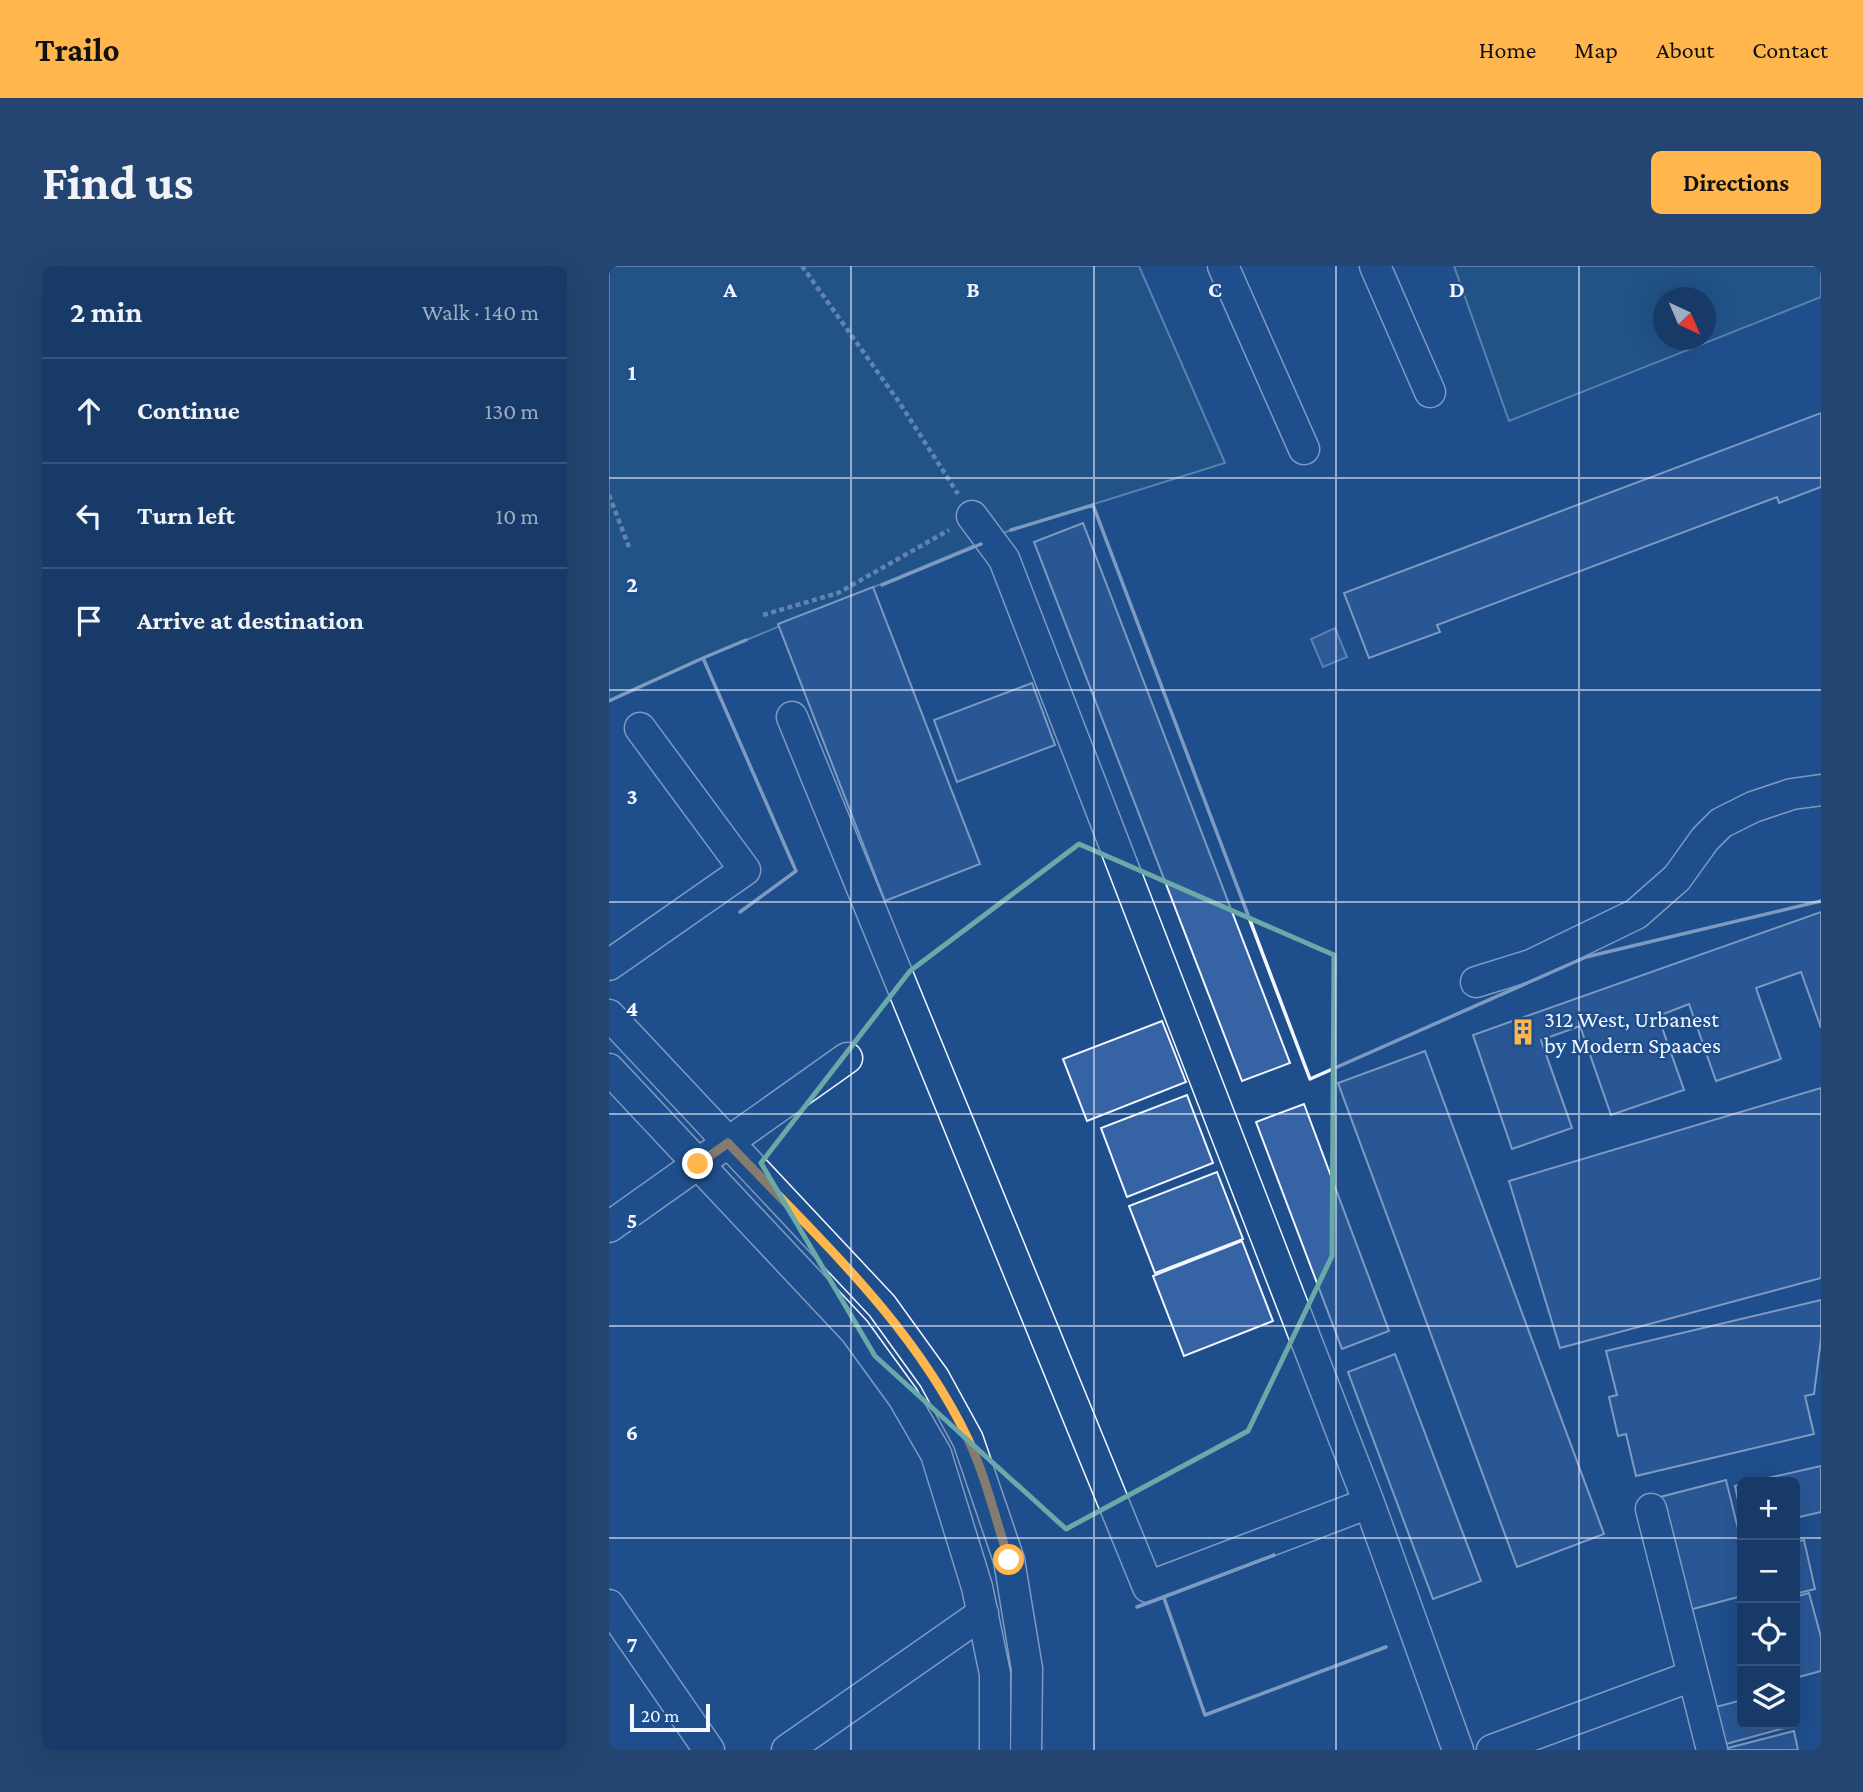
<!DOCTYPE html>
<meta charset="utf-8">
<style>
body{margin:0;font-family:"Crimson Pro",serif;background:#244571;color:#f1f3f6}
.controls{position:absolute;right:21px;bottom:21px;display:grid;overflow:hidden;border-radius:10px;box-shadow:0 7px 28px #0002}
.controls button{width:63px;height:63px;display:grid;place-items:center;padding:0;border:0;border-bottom:2px solid #36547d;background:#173a69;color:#f1f3f6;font:35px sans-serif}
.compass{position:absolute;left:1044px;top:21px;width:63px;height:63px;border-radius:50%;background:#173a69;box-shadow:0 7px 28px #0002;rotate:136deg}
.scale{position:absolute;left:21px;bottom:18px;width:80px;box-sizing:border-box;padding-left:7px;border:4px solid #f2f6ff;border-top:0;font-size:19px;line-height:24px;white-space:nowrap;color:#f2f6ff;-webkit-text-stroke:5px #1f4e8c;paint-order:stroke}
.stop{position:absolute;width:21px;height:21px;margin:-16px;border:5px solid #ffb74d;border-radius:50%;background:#fff}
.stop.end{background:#ffb74d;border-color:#fff;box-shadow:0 2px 7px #0008}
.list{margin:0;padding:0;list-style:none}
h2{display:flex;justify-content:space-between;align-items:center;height:91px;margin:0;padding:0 28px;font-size:30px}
h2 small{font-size:23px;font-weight:400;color:#9eadc0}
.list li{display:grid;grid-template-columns:46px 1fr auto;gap:21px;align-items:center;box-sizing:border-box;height:105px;padding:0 28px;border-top:2px solid #36547d}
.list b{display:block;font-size:26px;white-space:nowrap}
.list em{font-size:23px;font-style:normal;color:#9eadc0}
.icon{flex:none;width:38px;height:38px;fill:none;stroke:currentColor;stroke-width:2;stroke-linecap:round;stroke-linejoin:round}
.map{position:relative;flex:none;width:1212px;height:1484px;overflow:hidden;border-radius:10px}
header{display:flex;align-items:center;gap:42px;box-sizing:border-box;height:98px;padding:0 35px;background:#ffb74d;color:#111}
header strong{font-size:33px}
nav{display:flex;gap:38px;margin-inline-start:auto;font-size:24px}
.intro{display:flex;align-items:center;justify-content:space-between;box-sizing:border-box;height:168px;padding:0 42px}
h1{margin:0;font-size:49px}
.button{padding:18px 32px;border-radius:10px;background:#ffb74d;color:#111;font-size:24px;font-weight:700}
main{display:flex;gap:42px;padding:0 42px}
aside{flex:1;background:#173a69;border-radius:10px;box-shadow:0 7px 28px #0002}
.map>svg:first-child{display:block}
.green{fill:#245a82;stroke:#a8bbd7;stroke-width:2;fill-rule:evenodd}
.water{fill:#3b69a3;stroke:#a8bbd7;stroke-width:2}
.building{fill:#3563a3;stroke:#f2f6ff;stroke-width:2}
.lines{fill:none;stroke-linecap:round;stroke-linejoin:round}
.minor-casing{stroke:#f2f6ff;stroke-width:33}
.path{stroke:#b3c4dc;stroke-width:4.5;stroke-dasharray:5 3.5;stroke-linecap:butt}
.minor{stroke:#1f4e8c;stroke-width:30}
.wall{stroke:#f2f6ff;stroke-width:3.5}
.route{stroke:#ffb74d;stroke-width:9}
.marked{fill:none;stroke:#6aa9a8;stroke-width:5;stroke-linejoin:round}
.grid{fill:none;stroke:#f2f6ff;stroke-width:2;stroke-opacity:0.55}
.labels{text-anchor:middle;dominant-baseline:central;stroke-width:5;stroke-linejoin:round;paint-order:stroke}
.poi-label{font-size:23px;fill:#f2f6ff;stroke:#1f4e8c;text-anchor:start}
.grid-label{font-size:23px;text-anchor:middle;font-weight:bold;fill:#f2f6ff;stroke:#1f4e8c;stroke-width:5;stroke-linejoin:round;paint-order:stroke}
</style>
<header>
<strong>Trailo</strong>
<nav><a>Home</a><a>Map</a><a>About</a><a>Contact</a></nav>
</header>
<div class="intro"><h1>Find us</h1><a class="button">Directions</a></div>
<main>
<aside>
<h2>2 min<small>Walk · 140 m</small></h2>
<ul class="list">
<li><svg class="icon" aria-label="ahead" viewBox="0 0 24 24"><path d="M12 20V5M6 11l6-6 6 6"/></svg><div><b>Continue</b></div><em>130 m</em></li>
<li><svg class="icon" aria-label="left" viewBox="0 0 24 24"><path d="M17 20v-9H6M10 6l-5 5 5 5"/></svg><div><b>Turn left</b></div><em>10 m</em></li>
<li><svg class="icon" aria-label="arrive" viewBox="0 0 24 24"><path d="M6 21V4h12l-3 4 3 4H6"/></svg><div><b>Arrive at destination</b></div></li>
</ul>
</aside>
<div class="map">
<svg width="1212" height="1484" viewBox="0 0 1212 1484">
<rect width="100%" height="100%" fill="#1f4e8c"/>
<path class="green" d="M 0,0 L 530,0 L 616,197 L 402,264 L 94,392 L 0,435 Z
M 845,0 L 1212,0 L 1212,31 L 900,155 ZM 1055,32 L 1097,32 L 1097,74 L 1055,74 Z"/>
<path class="water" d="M 726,362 L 738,391 L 714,401 L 702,373 Z"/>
<path class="building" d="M 1212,147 L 1212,221 L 1170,237 L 1168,231 L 828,359 L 831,366 L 760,392 L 735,327 Z
M 474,257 L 681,797 L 633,815 L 425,276 Z
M 264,321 L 371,598 L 276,635 L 169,358 Z
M 423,417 L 446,479 L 348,516 L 325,454 Z
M 1212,646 L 1212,762 L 1192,706 L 1147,722 L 1172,793 L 1107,815 L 1080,738 L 1049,750 L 1075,824 L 1002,849 L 971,760 L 932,774 L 963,862 L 903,883 L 864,769 Z
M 553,755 L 577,816 L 478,855 L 454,793 Z
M 816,785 L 995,1268 L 908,1301 L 729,817 Z
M 1212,822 L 1212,1012 L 951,1082 L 900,915 Z
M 578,829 L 604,897 L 518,931 L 492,862 Z
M 695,838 L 780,1065 L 733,1083 L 647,856 Z
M 608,906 L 634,973 L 546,1007 L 520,940 Z
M 633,975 L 664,1055 L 575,1090 L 544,1010 Z
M 1212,1034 L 1212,1073 L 1205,1128 L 1196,1130 L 1205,1168 L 1027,1210 L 1017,1168 L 1009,1170 L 1000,1131 L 1008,1129 L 997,1085 Z
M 786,1088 L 872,1315 L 824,1333 L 739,1106 Z
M 1212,1200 L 1212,1246 L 1186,1252 L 1186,1216 L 1141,1216 Z
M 1117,1214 L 1133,1279 L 1133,1330 L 1080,1344 L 1051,1231 Z
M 1133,1218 L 1133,1253 L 1126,1220 Z
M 1195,1274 L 1206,1323 L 1186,1328 L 1186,1276 Z
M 1200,1327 L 1212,1371 L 1212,1405 L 1186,1412 L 1186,1331 Z
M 1133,1434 L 1133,1458 L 1183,1460 L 1117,1478 L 1107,1441 Z
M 1185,1465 L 1189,1484 L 1120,1484 L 1119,1482 Z"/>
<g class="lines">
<g class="minor-casing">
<path id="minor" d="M 614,0 L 695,183
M 766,0 L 821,126
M 363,250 L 395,293 L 760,1237 L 849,1484
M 183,451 L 539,1321 L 760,1237
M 0,699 L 136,604 L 31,462
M 867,716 L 922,699 L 1027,648 L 1068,612 L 1096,573 L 1112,557 L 1144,541 L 1183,528 L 1212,524
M 0,749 L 273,1040 L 325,1112 L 359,1174 L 400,1294 L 418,1403 L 417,1484
M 0,803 L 246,1065 L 294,1131 L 327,1188 L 368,1321 L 386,1408 L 386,1484
M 0,961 L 238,792
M 1042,1243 L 1103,1484
M 0,1339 L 100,1484
M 178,1484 L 374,1347
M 883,1484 L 1083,1410"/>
</g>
<path class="path" d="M 193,0 L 290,136 L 349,228
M 0,229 L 20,281
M 154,349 L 229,327 L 340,264"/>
<use href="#minor" class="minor"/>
<path class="wall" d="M 402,264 L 484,239 L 701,813 L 977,691 L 1212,635
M 273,319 L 372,278
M 0,435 L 94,392
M 131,646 L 187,605 L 94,392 L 137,374
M 555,1332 L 596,1449 L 777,1381
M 528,1341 L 665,1289"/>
</g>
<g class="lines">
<path class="route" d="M 89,898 L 119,877 C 206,969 304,1057 359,1173 C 377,1211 387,1255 400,1294"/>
</g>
<path d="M0 0H1212V1484H0ZM 470,578 L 725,689 L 723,990 L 639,1165 L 457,1263 L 266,1090 L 152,897 L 301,705 Z" fill="#1f4e8c" fill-opacity=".55" fill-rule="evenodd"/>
<path class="marked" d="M 470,578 L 725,689 L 723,990 L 639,1165 L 457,1263 L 266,1090 L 152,897 L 301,705 Z"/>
<path class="grid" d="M 242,0 L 242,1484M 485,0 L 485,1484M 727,0 L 727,1484M 970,0 L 970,1484M 0,212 L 1212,212M 0,424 L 1212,424M 0,636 L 1212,636M 0,848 L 1212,848M 0,1060 L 1212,1060M 0,1272 L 1133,1272M 1186,1272 L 1212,1272"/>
<defs>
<g id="building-bare" transform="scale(2.1)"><path d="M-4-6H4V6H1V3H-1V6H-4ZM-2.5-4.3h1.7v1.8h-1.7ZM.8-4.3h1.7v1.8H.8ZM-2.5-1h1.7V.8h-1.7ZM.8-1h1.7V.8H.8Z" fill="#ffb74d" stroke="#1f4e8c" stroke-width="2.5" paint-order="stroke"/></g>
</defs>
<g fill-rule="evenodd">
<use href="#building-bare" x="914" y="766"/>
</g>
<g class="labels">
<g class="poi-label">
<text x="935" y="753">312 West, Urbanest<tspan x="935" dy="26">by Modern Spaaces</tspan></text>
</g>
</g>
<g class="grid-label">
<text x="121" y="31">A</text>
<text x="364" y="31">B</text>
<text x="606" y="31">C</text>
<text x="848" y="31">D</text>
<text x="23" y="114">1</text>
<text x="23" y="326">2</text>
<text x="23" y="538">3</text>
<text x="23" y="750">4</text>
<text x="23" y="962">5</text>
<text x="23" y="1174">6</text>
<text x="23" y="1386">7</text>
</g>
</svg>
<div class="controls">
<button>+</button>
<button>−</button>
<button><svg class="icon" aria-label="locate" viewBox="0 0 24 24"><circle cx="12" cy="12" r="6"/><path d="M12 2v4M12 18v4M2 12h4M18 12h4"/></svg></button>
<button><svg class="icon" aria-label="layers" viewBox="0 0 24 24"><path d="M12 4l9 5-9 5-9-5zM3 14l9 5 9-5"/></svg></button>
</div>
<svg class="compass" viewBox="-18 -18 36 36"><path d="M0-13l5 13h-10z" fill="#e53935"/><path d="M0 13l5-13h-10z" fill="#9eadc0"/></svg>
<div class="scale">20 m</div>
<div class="stop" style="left:400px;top:1294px"></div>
<div class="stop end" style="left:89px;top:898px"></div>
</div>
</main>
